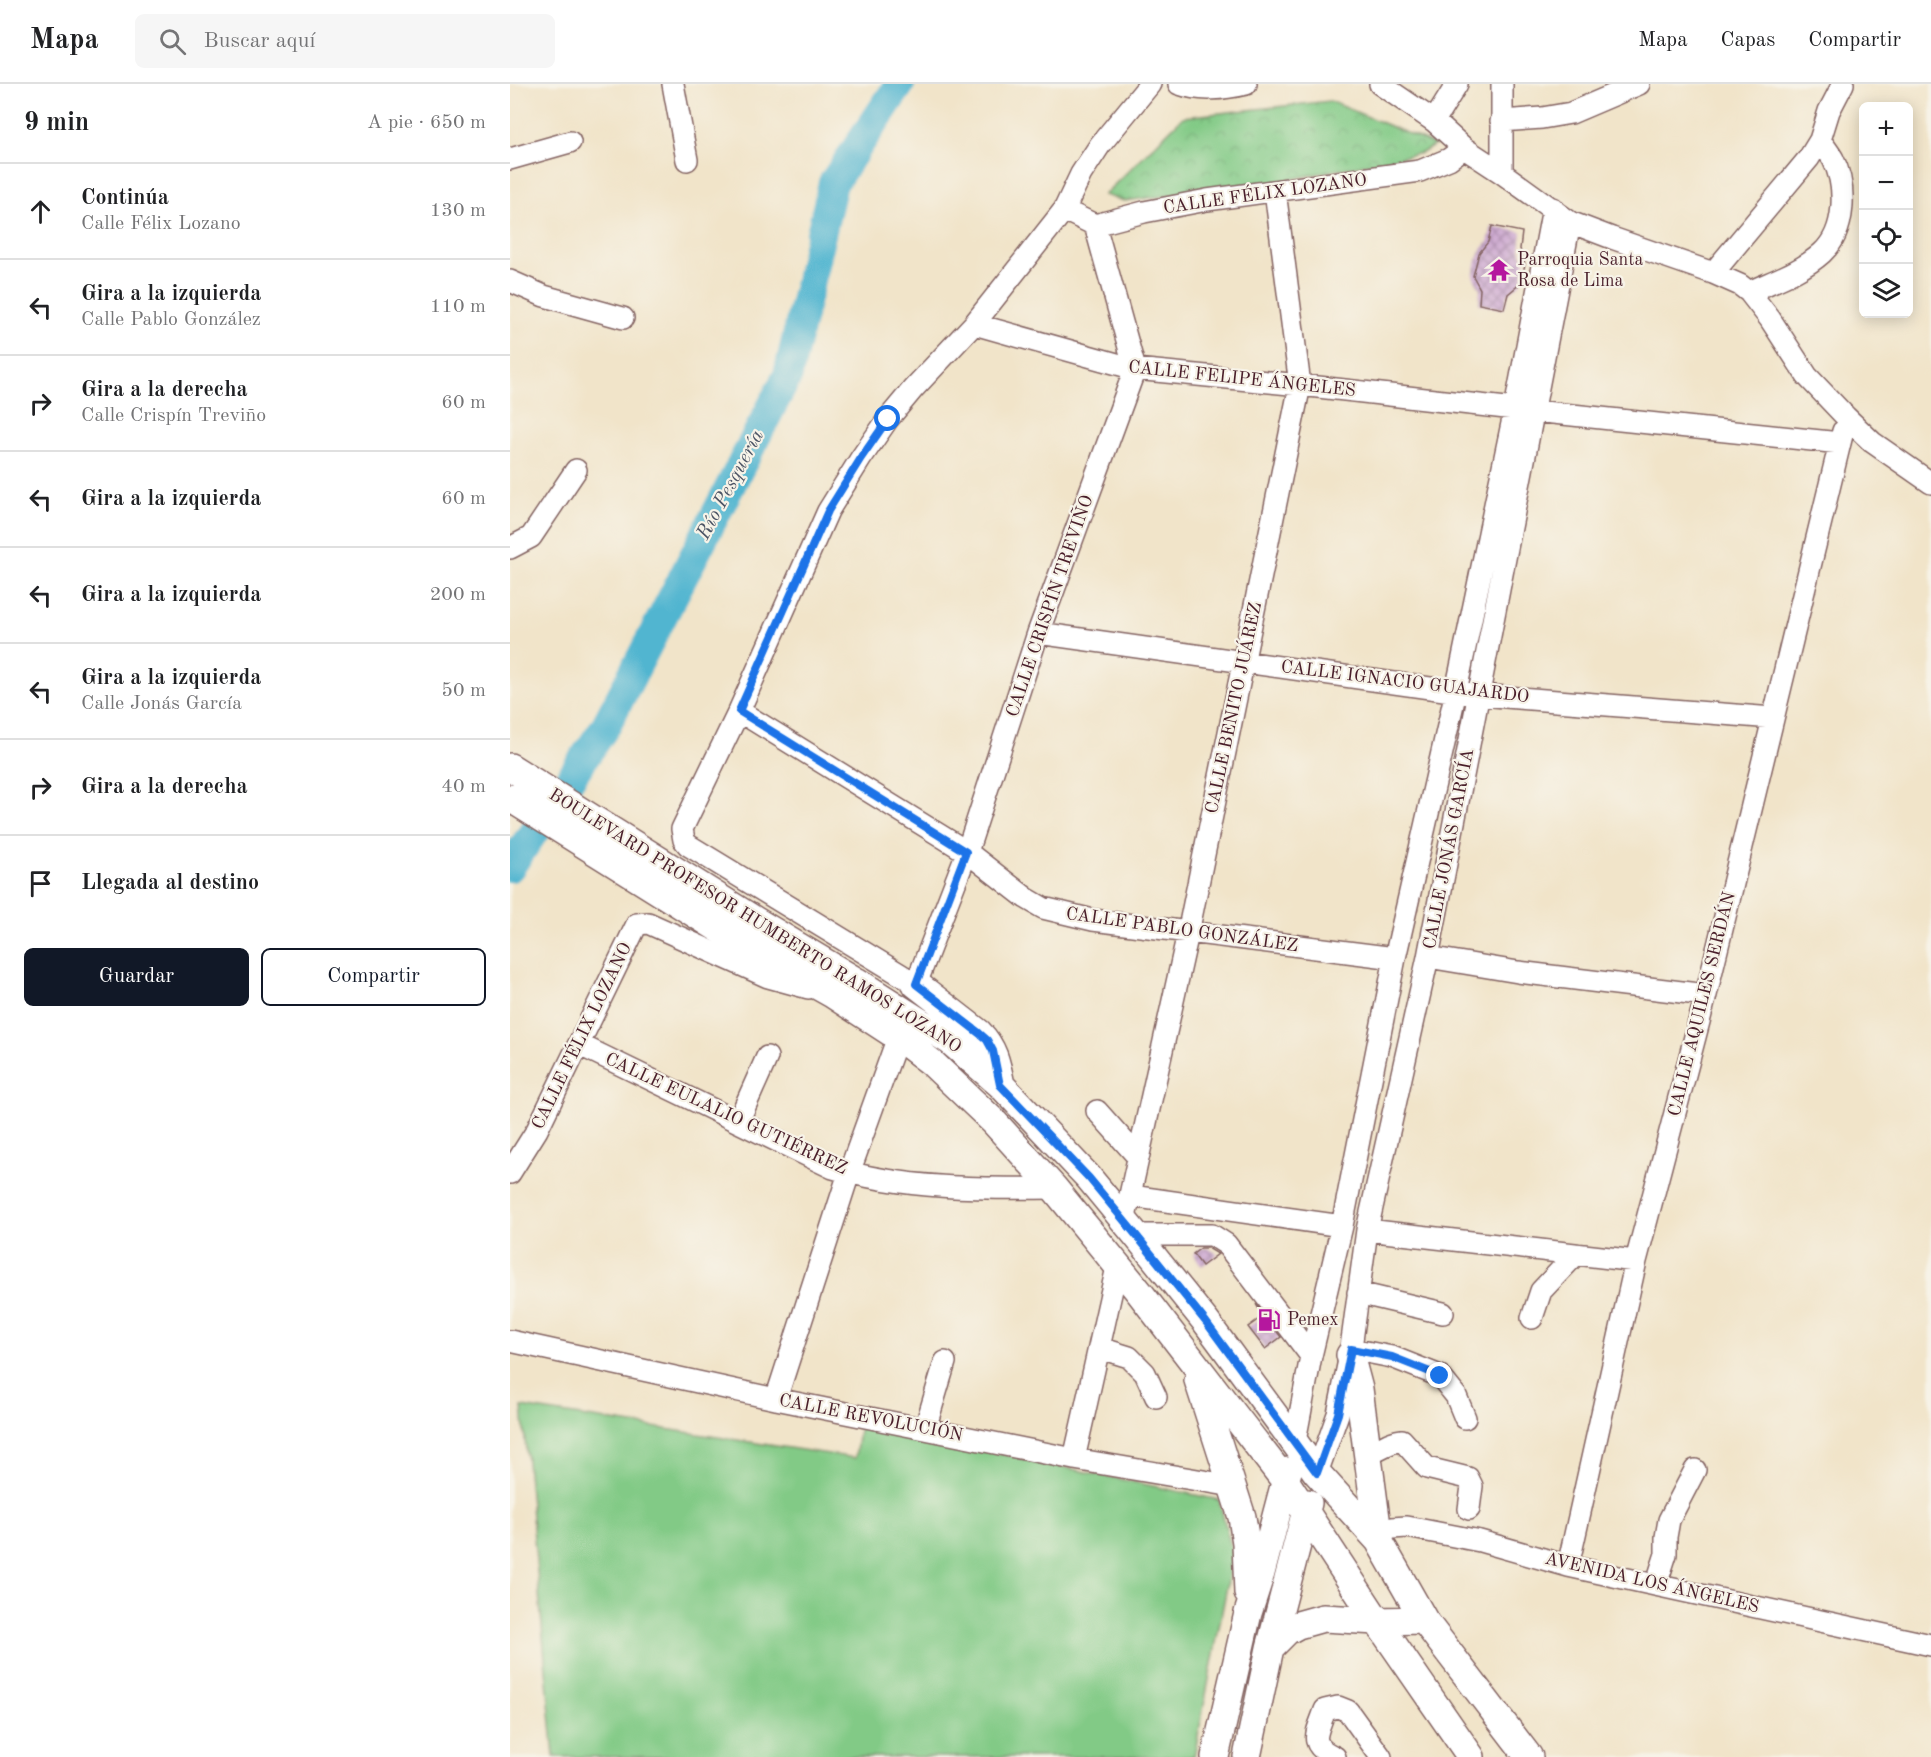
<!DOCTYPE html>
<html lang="es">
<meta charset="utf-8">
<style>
body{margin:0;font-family:"Old Standard TT",serif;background:#f6f6f6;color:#202124}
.controls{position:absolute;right:18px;top:18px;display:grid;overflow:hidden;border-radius:9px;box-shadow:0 3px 15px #0003}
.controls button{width:54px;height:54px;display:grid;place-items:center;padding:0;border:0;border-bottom:2px solid #e0e0e0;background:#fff;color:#202124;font:30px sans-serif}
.stop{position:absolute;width:18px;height:18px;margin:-14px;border:4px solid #1a73e8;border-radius:50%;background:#fff}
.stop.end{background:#1a73e8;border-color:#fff;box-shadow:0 2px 6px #0008}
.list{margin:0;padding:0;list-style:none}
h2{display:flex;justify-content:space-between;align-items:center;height:78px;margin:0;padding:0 24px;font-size:26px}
h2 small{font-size:20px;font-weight:400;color:#757577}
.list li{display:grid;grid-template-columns:39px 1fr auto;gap:18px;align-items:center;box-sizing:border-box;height:96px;padding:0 24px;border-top:2px solid #e0e0e0}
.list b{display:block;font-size:22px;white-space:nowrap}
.list p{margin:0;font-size:20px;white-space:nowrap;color:#757577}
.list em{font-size:20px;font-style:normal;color:#757577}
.actions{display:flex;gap:12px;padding:18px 24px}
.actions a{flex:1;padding:14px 0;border:2px solid #111827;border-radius:9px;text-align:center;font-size:21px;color:#111827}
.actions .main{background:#111827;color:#fff}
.icon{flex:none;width:33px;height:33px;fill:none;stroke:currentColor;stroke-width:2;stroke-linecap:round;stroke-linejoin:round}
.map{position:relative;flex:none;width:1421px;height:1673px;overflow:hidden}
header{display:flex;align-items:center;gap:36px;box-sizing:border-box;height:84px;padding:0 30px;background:#fff;border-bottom:2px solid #e0e0e0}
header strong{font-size:28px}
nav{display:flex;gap:33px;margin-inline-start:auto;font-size:21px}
.search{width:420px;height:54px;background:#f6f6f6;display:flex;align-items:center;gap:15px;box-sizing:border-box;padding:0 21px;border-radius:9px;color:#757577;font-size:22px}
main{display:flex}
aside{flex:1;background:#fff}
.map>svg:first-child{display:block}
.green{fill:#82ca86;stroke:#667458;stroke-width:1.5}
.park{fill:url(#park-crowns);stroke:#667458;stroke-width:1.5}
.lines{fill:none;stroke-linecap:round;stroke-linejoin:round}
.river{stroke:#51b5d0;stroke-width:30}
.building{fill:url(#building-cross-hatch)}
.minor-casing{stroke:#846462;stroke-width:24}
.major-casing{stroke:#846462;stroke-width:30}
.minor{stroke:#fff;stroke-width:21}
.major{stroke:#fff;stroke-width:27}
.route{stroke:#1a73e8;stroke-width:8}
.labels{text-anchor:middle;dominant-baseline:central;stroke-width:4.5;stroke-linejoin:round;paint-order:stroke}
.street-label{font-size:18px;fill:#4a1f2b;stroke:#f7f3e8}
.poi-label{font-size:18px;fill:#4a1f2b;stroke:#f7f3e8;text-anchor:start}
.water-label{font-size:20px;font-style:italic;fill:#4c5465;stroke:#f7f3e8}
</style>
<header>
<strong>Mapa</strong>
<div class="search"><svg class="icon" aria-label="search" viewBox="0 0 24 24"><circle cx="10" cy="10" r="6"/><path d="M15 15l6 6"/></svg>Buscar aquí</div>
<nav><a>Mapa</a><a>Capas</a><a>Compartir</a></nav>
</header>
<main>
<aside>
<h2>9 min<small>A pie · 650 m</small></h2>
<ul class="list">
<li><svg class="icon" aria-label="ahead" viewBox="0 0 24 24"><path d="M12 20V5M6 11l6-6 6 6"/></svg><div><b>Continúa</b><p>Calle Félix Lozano</p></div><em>130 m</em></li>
<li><svg class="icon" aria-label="left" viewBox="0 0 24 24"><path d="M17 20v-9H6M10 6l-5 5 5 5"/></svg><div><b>Gira a la izquierda</b><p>Calle Pablo González</p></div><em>110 m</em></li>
<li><svg class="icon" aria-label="right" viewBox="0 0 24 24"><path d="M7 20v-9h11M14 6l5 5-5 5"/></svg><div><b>Gira a la derecha</b><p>Calle Crispín Treviño</p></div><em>60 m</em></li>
<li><svg class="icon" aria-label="left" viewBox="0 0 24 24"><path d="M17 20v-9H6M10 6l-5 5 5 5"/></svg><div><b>Gira a la izquierda</b></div><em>60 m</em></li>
<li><svg class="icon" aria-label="left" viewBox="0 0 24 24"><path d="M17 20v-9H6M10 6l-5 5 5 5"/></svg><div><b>Gira a la izquierda</b></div><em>200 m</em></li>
<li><svg class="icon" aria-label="left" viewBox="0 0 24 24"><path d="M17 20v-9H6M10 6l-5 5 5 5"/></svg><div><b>Gira a la izquierda</b><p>Calle Jonás García</p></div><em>50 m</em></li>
<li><svg class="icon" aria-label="right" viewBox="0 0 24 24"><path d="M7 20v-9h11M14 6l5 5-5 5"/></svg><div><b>Gira a la derecha</b></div><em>40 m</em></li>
<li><svg class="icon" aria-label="arrive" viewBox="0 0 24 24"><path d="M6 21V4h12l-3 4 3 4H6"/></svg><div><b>Llegada al destino</b></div></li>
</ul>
<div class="actions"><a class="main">Guardar</a><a>Compartir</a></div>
</aside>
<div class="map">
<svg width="1421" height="1673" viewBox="0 0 1421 1673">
<defs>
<pattern id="park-crowns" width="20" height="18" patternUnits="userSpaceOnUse" patternTransform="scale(1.5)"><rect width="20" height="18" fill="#82ca86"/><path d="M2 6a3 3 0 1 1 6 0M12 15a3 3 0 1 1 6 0" fill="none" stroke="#72ad74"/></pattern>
<pattern id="building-cross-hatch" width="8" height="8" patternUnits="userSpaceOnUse" patternTransform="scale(1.5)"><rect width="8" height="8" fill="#cfacd2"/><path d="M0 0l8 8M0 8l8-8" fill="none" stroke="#aa8bab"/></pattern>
</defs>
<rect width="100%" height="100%" fill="#f7f3e8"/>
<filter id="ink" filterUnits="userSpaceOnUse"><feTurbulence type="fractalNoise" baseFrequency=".0167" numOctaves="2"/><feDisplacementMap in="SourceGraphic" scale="12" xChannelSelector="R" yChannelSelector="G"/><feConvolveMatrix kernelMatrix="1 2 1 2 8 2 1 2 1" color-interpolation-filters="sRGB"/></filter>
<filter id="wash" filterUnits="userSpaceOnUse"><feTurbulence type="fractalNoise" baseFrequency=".008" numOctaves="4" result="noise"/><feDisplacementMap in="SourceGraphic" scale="24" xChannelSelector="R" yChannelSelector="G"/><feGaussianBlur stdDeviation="1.35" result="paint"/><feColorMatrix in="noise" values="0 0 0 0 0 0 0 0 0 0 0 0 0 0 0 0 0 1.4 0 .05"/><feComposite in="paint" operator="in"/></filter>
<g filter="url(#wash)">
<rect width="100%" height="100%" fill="#f1e4c9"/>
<path class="green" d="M 12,1323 L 345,1374 L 350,1340 L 709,1416 L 723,1471 L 684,1673 L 44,1673 Z"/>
<path class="park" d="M 820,17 L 925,61 L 912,69 L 762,99 L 614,117 L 594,111 L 673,33 Z"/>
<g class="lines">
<path class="river" d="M 0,783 L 95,643 L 278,291 L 323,99 L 390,0"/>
</g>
<g id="blocks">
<path class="building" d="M 982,142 L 1012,148 L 1010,165 L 1015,180 L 1011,199 L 998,210 L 994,225 L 969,220 L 970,205 L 963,192 L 969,169 L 978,158 Z
M 691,1164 L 698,1164 L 708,1170 L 692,1182 L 683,1170 Z
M 746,1220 L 771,1253 L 755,1265 L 738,1243 L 753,1232 Z"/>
</g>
</g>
<g filter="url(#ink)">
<use href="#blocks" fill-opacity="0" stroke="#846462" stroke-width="1.5"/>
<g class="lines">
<g class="minor-casing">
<path id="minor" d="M 163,0 L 177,76
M 669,0 C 691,8 714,5 736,0
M 870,0 L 924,37 L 954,64 L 992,89 L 1060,138 L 1102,154 L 1203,189 L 1230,201 L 1239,208 L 1260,235 L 1297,292 L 1336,333 L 1362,358 L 1421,399
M 992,0 L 992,89
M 924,37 L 947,0
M 991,37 L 1032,34 L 1061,29 L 1129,0
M 0,75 L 60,58
M 554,126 L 585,141 L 634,128 L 697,116 L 910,87 L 939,75 L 954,64
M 585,141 L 625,285 L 528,549 L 457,768 L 406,900 L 178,761 L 174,756 L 172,745 L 229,627 L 318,427 L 351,374 L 378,335 L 403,305 L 464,240 L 554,126 L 571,90 L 590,61 L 640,0
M 1203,189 L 1299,74 L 1310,56 L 1319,27 L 1333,0
M 0,197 L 34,212 L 113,234
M 1239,208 C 1263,197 1291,188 1312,169 C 1336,147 1337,103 1323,75 C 1319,68 1314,62 1310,56
M 464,240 L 625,285 L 790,301 L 1005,325
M 1024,327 L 1330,359 L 1333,347
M 0,464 L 21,453 L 66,386
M 528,549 L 970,611 L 1263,634
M 229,627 L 457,768 L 516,814 L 533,824 L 583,836 L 885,874
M 918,873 L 1008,888 L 1196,911
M 70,961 L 323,1084 C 394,1105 471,1105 544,1104
M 587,1027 L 628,1073
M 228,1038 L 257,973
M 0,1089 L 27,1046 L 127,840 L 138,839 L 258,893 L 298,904
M 621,1112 L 832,1142
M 614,1138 L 678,849 L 790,301 L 765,107
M 857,1146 L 1126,1177
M 626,1151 L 702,1151 L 716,1160 L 801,1272
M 848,1209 L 933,1229
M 1022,1234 L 1031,1207 L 1066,1170
M 0,1257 L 266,1315 L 564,1375 L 723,1402
M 590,1264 L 619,1273 L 635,1289 L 646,1313
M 841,1265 L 882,1273 L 930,1292 L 946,1312 L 955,1334
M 266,1315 L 339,1089 L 388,953
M 415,1345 L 435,1278
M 785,1357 L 801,1272 L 832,1142 L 885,874 L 946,607 L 1005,325 L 1043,124
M 858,1369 C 874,1365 875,1358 892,1356 L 917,1384 L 958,1394 L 962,1402 L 959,1425
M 564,1375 L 607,1183
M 807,1389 L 828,1330 L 840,1271 L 857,1146 L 918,873 L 1060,138
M 869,1457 L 875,1448 L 882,1444 L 897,1443 L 970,1457 L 1058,1482 L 1421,1561
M 1058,1482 L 1126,1177 L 1196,911 L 1330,359
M 1146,1501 L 1156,1470 L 1156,1453 L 1159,1436 L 1185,1386
M 825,1673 C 797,1660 807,1650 815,1626 L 828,1623 L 838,1627 L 871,1673"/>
</g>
<g class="major-casing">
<path id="major" d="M 0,683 L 246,837 L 346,897 L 440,957 L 491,1001 L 579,1094 L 626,1151 L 696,1238 L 807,1389 L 869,1457 L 914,1536 L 1019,1673
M 0,714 L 235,861 L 322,910 L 388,953 L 421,978 L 484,1038 L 544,1104 L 630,1209 L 776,1398 L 867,1537 L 961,1673
M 406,900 L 469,949 C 484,964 487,981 491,1001
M 840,1271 L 849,1305 L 869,1457
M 688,1296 L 732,1433 L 736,1459 L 738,1509
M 760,1564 L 777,1547 L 788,1541 L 813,1534 L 867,1537 L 914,1536
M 705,1673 L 738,1529 L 751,1489 L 778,1387
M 737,1673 L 760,1564 L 798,1419"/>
</g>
<use href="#minor" class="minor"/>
<use href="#major" class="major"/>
</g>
</g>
<g class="lines" filter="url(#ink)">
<path class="route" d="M 378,335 L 351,374 L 318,427 L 229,627 L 456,768 L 406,900 L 469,949 L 477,956 L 483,967 L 490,1001 L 579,1094 L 626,1151 L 696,1238 L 807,1389 L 828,1330 L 841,1265 L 882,1273 L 930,1292"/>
</g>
<defs>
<g id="temple-bare" transform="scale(1.8)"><path d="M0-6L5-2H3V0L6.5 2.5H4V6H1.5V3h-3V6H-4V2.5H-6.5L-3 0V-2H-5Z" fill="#b5179e" stroke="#f7f3e8" stroke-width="2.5" paint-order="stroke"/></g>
<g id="fuel-bare" transform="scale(1.8)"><path d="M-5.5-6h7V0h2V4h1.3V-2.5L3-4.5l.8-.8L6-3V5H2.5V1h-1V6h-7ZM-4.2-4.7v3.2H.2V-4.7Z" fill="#b5179e" stroke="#f7f3e8" stroke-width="2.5" paint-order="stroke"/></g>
</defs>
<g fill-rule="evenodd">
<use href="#temple-bare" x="989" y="186"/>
<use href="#fuel-bare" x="759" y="1236"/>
</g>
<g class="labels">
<g class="street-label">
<text transform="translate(755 110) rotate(-8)">CALLE FÉLIX LOZANO</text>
<text transform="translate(732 295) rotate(6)">CALLE FELIPE ÁNGELES</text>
<text transform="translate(540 522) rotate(-71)">CALLE CRISPÍN TREVIÑO</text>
<text transform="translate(895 598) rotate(7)">CALLE IGNACIO GUAJARDO</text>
<text transform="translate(724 624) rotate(-78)">CALLE BENITO JUÁREZ</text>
<text transform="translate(939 765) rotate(-79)">CALLE JONÁS GARCÍA</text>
<text transform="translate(245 837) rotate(32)">BOULEVARD PROFESOR HUMBERTO RAMOS LOZANO</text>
<text transform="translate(672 846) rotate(8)">CALLE PABLO GONZÁLEZ</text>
<text transform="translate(1192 920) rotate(-76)">CALLE AQUILES SERDÁN</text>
<text transform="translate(72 952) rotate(-64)">CALLE FÉLIX LOZANO</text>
<text transform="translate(216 1030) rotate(25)">CALLE EULALIO GUTIÉRREZ</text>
<text transform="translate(361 1334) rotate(11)">CALLE REVOLUCIÓN</text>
<text transform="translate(1142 1499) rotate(13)">AVENIDA LOS ÁNGELES</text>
</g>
<g class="poi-label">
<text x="1007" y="176">Parroquia Santa<tspan x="1007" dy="21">Rosa de Lima</tspan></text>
<text x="777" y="1236">Pemex</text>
</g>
<g class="water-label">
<text transform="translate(221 401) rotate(-62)">Río Pesquería</text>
</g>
</g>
</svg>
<div class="controls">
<button>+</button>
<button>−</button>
<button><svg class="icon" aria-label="locate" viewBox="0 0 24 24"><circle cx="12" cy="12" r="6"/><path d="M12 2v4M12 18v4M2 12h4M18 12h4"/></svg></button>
<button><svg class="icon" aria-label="layers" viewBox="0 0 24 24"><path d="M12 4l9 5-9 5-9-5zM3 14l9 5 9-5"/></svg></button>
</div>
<div class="stop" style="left:378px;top:335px"></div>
<div class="stop end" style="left:930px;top:1292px"></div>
</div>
</main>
